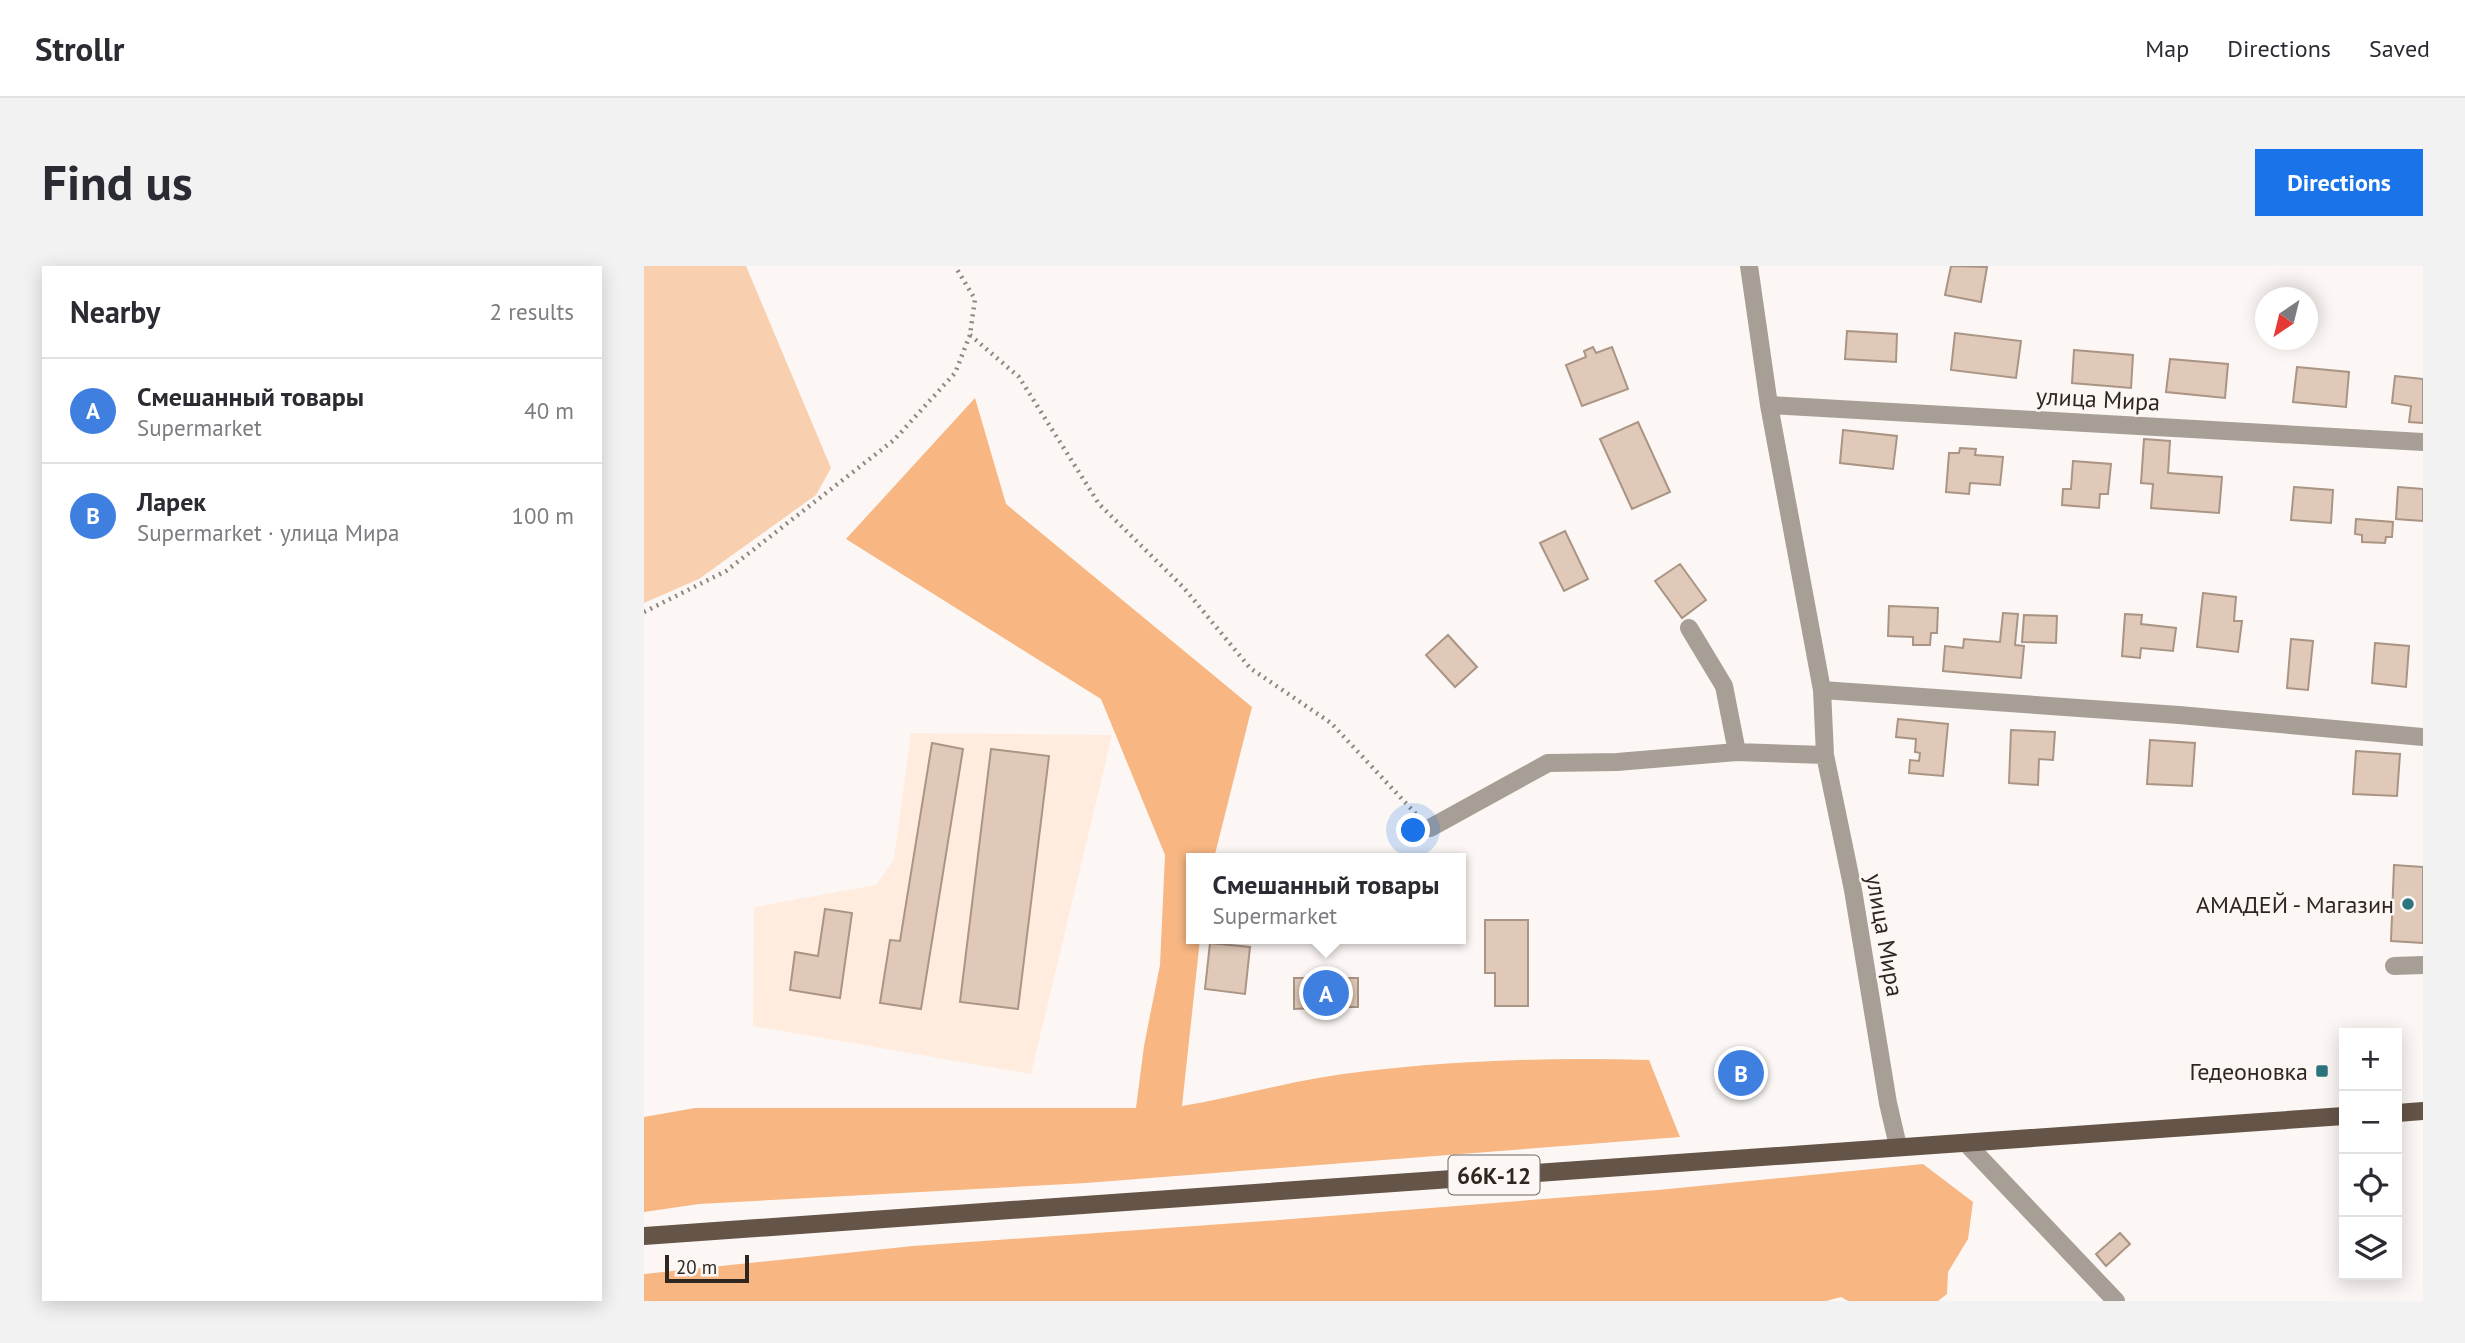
<!DOCTYPE html>
<meta charset="utf-8">
<style>
body{margin:0;font-family:"PT Sans",sans-serif;background:#f2f2f3;color:#2b2b33}
.controls{position:absolute;right:21px;bottom:21px;display:grid;overflow:hidden;border-radius:0px;box-shadow:0 4px 18px #0003}
.controls button{width:63px;height:63px;display:grid;place-items:center;padding:0;border:0;border-bottom:2px solid #e1e1e2;background:#fff;color:#2b2b33;font:35px sans-serif}
.compass{position:absolute;left:1611px;top:21px;width:63px;height:63px;border-radius:50%;background:#fff;box-shadow:0 4px 18px #0003;rotate:215deg}
.scale{position:absolute;left:21px;bottom:18px;width:84px;box-sizing:border-box;padding-left:7px;border:4px solid #2f2620;border-top:0;font-size:19px;line-height:24px;white-space:nowrap;color:#2f2620;-webkit-text-stroke:5px #fcf7f4;paint-order:stroke}
.you{position:absolute;left:770px;top:565px;width:24px;height:24px;margin:-18px;border:5px solid #fff;border-radius:50%;background:#1a73e8;box-shadow:0 0 0 10px #1a73e833}
.badge{display:grid;place-items:center;width:46px;height:46px;border-radius:50%;background:#1a73e8;color:#fff;font-size:23px;font-weight:700}
.pin{position:absolute;translate:-50% -50%;border:4px solid #fff;box-shadow:0 2px 7px #0006}
.popup{position:absolute;left:542px;top:587px;width:280px;height:91px;box-sizing:border-box;display:grid;place-content:center;border-radius:0px;background:#fff;filter:drop-shadow(0 2px 5px #0005);font-size:23px;white-space:nowrap;color:#7c7c81}
.popup b{font-size:26px;color:#2b2b33}
.popup::after{content:'';position:absolute;left:50%;top:100%;margin-left:-14px;border:14px solid transparent;border-top-color:#fff}
.list{margin:0;padding:0;list-style:none}
h2{display:flex;justify-content:space-between;align-items:center;height:91px;margin:0;padding:0 28px;font-size:30px}
h2 small{font-size:23px;font-weight:400;color:#7c7c81}
.list li{display:grid;grid-template-columns:46px 1fr auto;gap:21px;align-items:center;box-sizing:border-box;height:105px;padding:0 28px;border-top:2px solid #e1e1e2}
.list b{display:block;font-size:26px;white-space:nowrap}
.list p{margin:0;font-size:23px;white-space:nowrap;color:#7c7c81}
.list em{font-size:23px;font-style:normal;color:#7c7c81}
.icon{flex:none;width:38px;height:38px;fill:none;stroke:currentColor;stroke-width:2;stroke-linecap:round;stroke-linejoin:round}
.map{position:relative;flex:none;width:1779px;height:1035px;overflow:hidden;border-radius:0px}
header{display:flex;align-items:center;gap:42px;box-sizing:border-box;height:98px;padding:0 35px;background:#fff;border-bottom:2px solid #e1e1e2}
header strong{font-size:33px}
nav{display:flex;gap:38px;margin-inline-start:auto;font-size:24px}
.intro{display:flex;align-items:center;justify-content:space-between;box-sizing:border-box;height:168px;padding:0 42px}
h1{margin:0;font-size:49px}
.button{padding:18px 32px;border-radius:0px;background:#1a73e8;color:#fff;font-size:24px;font-weight:700}
main{display:flex;gap:42px;padding:0 42px}
aside{flex:1;background:#fff;border-radius:0px;box-shadow:0 4px 18px #0003}
.map>svg:first-child{display:block}
.built{fill:#ffecdf}
.green{fill:#f8d0b0}
.forest{fill:#f7b682}
.building{fill:#e0c9b8;stroke:#aa9484;stroke-width:2}
.lines{fill:none;stroke-linecap:round;stroke-linejoin:round}
.path{stroke:#8e8783;stroke-width:4.5;stroke-dasharray:2 5;stroke-linecap:butt}
.minor{stroke:#a79e96;stroke-width:18}
.major{stroke:#655448;stroke-width:18}
.poi-dot{fill:#2d747f;stroke:#fcf7f4;stroke-width:2.5}
.labels{text-anchor:middle;dominant-baseline:central;stroke-width:5;stroke-linejoin:round;paint-order:stroke}
.shield{fill:#fcf7f4;stroke:#6c6560;stroke-width:2}
.shield-label{font-size:23px;font-weight:bold;fill:#2f2620}
.street-label{font-size:24px;fill:#2f2620;stroke:#fcf7f4}
.poi-label{font-size:24px;fill:#2f2620;stroke:#fcf7f4;text-anchor:end}
</style>
<header>
<strong>Strollr</strong>
<nav><a>Map</a><a>Directions</a><a>Saved</a></nav>
</header>
<div class="intro"><h1>Find us</h1><a class="button">Directions</a></div>
<main>
<aside>
<h2>Nearby<small>2 results</small></h2>
<ul class="list">
<li><span class="badge" style="background:#3f7fe0">A</span><div><b>Смешанный товары</b><p>Supermarket</p></div><em>40 m</em></li>
<li><span class="badge" style="background:#3f7fe0">B</span><div><b>Ларек</b><p>Supermarket · улица Мира</p></div><em>100 m</em></li>
</ul>
</aside>
<div class="map">
<svg width="1779" height="1035" viewBox="0 0 1779 1035">
<rect width="100%" height="100%" fill="#fcf7f4"/>
<path class="built" d="M 267,467 L 468,469 L 387,808 L 109,760 L 110,641 L 232,619 L 250,593 Z"/>
<path class="green" d="M 0,0 L 102,0 L 187,202 L 172,229 L 55,313 L 0,337 Z"/>
<path class="forest" d="M 331,132 L 362,238 L 608,441 L 570,592 L 547,592 L 547,673 L 556,673 L 538,840 C 583,833 628,820 674,812 C 781,795 896,791 1005,794 L 1036,871 L 442,917 L 55,938 L 0,946 L 0,851 L 51,842 L 492,842 L 500,780 L 516,699 L 521,589 L 457,433 L 202,273 Z
M 1279,898 L 1329,936 L 1324,973 L 1304,1006 L 1303,1028 L 1294,1035 L 1204,1035 L 1197,1031 L 1182,1035 L 0,1035 L 0,1008 L 269,980 L 635,954 L 1014,924 Z"/>
<path class="building" d="M 1307,0 L 1343,1 L 1337,36 L 1301,29 Z
M 1203,65 L 1253,68 L 1252,96 L 1201,93 Z
M 1311,67 L 1377,75 L 1372,112 L 1307,104 Z
M 949,81 L 952,87 L 968,81 L 984,123 L 938,140 L 922,99 L 942,91 L 940,85 Z
M 1430,84 L 1489,89 L 1487,122 L 1428,117 Z
M 1526,93 L 1584,98 L 1581,132 L 1522,126 Z
M 1653,101 L 1705,106 L 1702,141 L 1649,136 Z
M 1751,110 L 1779,113 L 1779,157 L 1765,156 L 1767,140 L 1748,137 Z
M 994,156 L 1026,226 L 988,243 L 956,173 Z
M 1199,164 L 1253,170 L 1249,203 L 1196,197 Z
M 1500,173 L 1526,175 L 1524,207 L 1578,211 L 1575,247 L 1507,242 L 1509,218 L 1497,217 Z
M 1316,182 L 1332,183 L 1331,189 L 1359,191 L 1356,219 L 1326,217 L 1325,228 L 1302,226 L 1305,187 L 1315,187 Z
M 1429,195 L 1467,198 L 1464,228 L 1456,228 L 1455,242 L 1418,239 L 1419,223 L 1427,223 Z
M 1650,221 L 1689,224 L 1687,257 L 1647,254 Z
M 1754,221 L 1779,223 L 1779,255 L 1752,253 Z
M 1712,253 L 1749,256 L 1748,271 L 1742,271 L 1741,277 L 1718,276 L 1718,269 L 1711,268 Z
M 921,265 L 944,313 L 920,325 L 896,277 Z
M 1036,298 L 1062,334 L 1038,352 L 1011,315 Z
M 1559,327 L 1592,331 L 1590,355 L 1598,355 L 1594,386 L 1553,381 Z
M 1245,340 L 1294,342 L 1293,367 L 1287,367 L 1286,379 L 1269,379 L 1269,371 L 1244,370 Z
M 1359,347 L 1374,348 L 1371,379 L 1380,380 L 1377,412 L 1299,405 L 1301,380 L 1319,382 L 1320,373 L 1356,376 Z
M 1481,348 L 1498,349 L 1497,358 L 1532,362 L 1529,385 L 1497,382 L 1496,392 L 1478,390 Z
M 1380,349 L 1413,350 L 1412,377 L 1378,376 Z
M 804,369 L 833,401 L 811,421 L 782,389 Z
M 1647,373 L 1669,375 L 1664,424 L 1643,422 Z
M 1731,377 L 1765,380 L 1762,421 L 1728,417 Z
M 1254,453 L 1304,458 L 1299,510 L 1265,507 L 1266,494 L 1275,495 L 1276,487 L 1271,486 L 1272,473 L 1252,471 Z
M 1367,464 L 1411,466 L 1409,494 L 1395,493 L 1394,519 L 1365,517 Z
M 1506,474 L 1551,477 L 1548,520 L 1503,518 Z
M 288,477 L 319,483 L 277,743 L 236,737 L 246,674 L 256,675 Z
M 347,483 L 405,490 L 374,743 L 316,736 Z
M 1712,485 L 1756,488 L 1753,530 L 1709,528 Z
M 1750,599 L 1779,601 L 1779,677 L 1747,675 Z
M 181,643 L 208,647 L 196,732 L 146,724 L 151,686 L 174,690 Z
M 841,654 L 884,654 L 884,740 L 851,740 L 851,707 L 841,707 Z
M 566,677 L 606,681 L 601,728 L 561,723 Z
M 650,712 L 714,712 L 714,741 L 690,741 L 690,751 L 673,750 L 673,742 L 650,743 Z
M 1115,802 L 1116,817 L 1080,819 L 1079,804 Z
M 1476,967 L 1486,978 L 1462,1000 L 1452,988 Z"/>
<g class="lines">
<path class="path" d="M 326,69 L 375,111 L 455,238 L 540,322 L 606,402 L 687,457 L 772,548
M 0,346 L 82,305 L 250,174 L 311,107 L 326,69 L 331,33 L 311,0"/>
<path class="minor" d="M 1105,0 L 1125,139 L 1178,424 L 1181,489 L 1209,624 L 1244,837 L 1254,880
M 1125,139 L 1779,176
M 1045,362 L 1080,420 L 1093,486 L 1181,489
M 1178,424 L 1535,449 L 1779,471
M 786,562 L 904,497 L 973,496 L 1093,486
M 1750,700 L 1779,699
M 1322,877 L 1472,1035"/>
<path class="major" d="M 1753,847 L 1779,845
M 0,970 L 1700,850"/>
</g>
<g class="poi-dot">
<circle cx="1764" cy="638" r="7"/>
<rect x="1671" y="798" width="14" height="14" rx="3.5"/>
</g>
<g class="labels">
<rect class="shield" x="804.5" y="889.5" width="91" height="39" rx="5"/>
<g class="shield-label">
<text x="850" y="909">66К-12</text>
</g>
<g class="street-label">
<text transform="translate(1454 133) rotate(3)">улица Мира</text>
<text transform="translate(1241 669) rotate(80)">улица Мира</text>
</g>
<g class="poi-label">
<text x="1750" y="638">АМАДЕЙ - Магазин</text>
<text x="1664" y="805">Гедеоновка</text>
</g>
</g>
</svg>
<div class="controls">
<button>+</button>
<button>−</button>
<button><svg class="icon" aria-label="locate" viewBox="0 0 24 24"><circle cx="12" cy="12" r="6"/><path d="M12 2v4M12 18v4M2 12h4M18 12h4"/></svg></button>
<button><svg class="icon" aria-label="layers" viewBox="0 0 24 24"><path d="M12 4l9 5-9 5-9-5zM3 14l9 5 9-5"/></svg></button>
</div>
<svg class="compass" viewBox="-18 -18 36 36"><path d="M0-13l5 13h-10z" fill="#e53935"/><path d="M0 13l5-13h-10z" fill="#7c7c81"/></svg>
<div class="scale">20 m</div>
<div class="you"></div>
<div class="pin badge" style="left:682px;top:727px;background:#3f7fe0">A</div>
<div class="popup"><b>Смешанный товары</b>Supermarket</div>
<div class="pin badge" style="left:1097px;top:807px;background:#3f7fe0">B</div>
</div>
</main>
